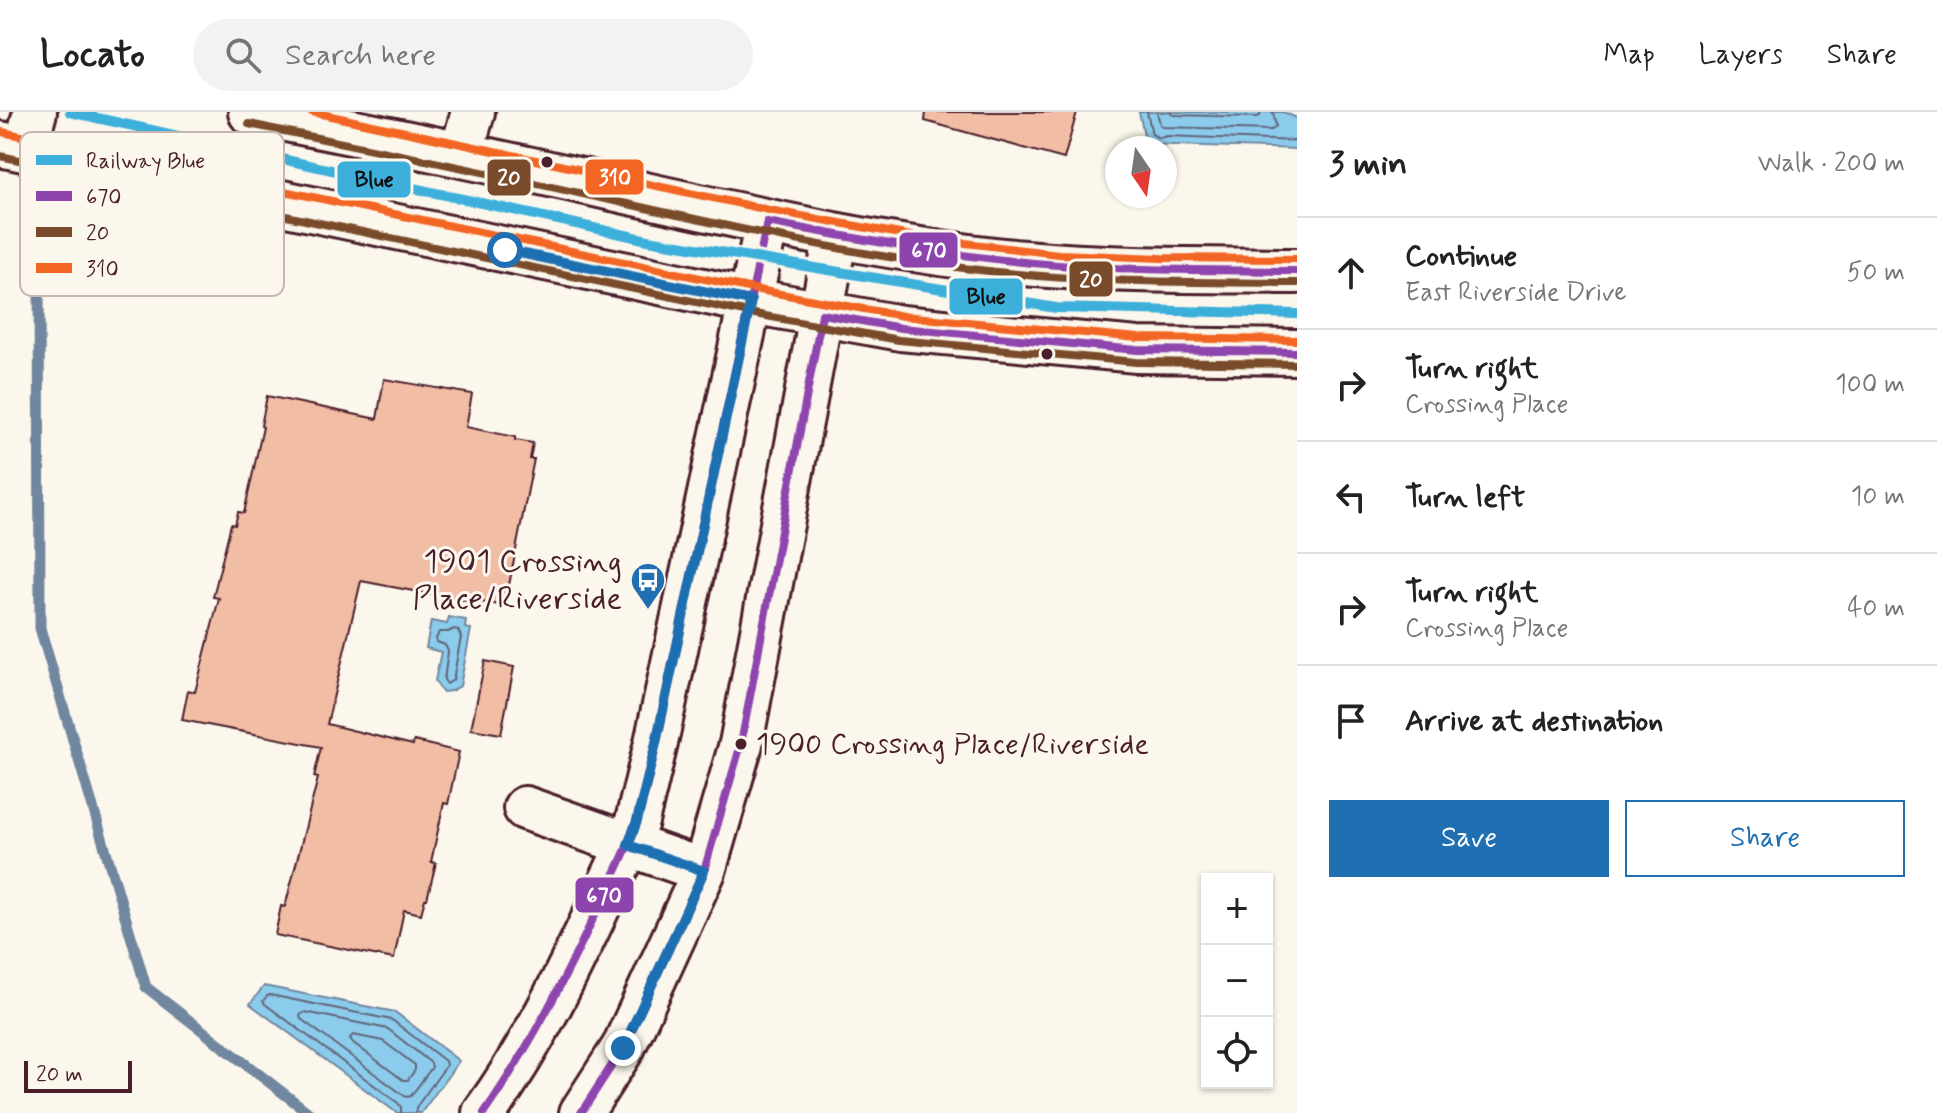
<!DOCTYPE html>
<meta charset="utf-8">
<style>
body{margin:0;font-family:Mynerve,sans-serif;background:#f2f2f2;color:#222}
.controls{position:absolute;right:24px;bottom:24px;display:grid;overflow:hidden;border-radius:0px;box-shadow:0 2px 6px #0004}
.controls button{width:72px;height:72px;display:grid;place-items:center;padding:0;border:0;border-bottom:2px solid #e0e0e0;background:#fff;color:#222;font:40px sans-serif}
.compass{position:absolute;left:1105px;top:24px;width:72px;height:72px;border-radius:50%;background:#fff;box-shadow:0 2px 6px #0004;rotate:167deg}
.scale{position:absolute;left:24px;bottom:20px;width:108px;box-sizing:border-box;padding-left:8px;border:4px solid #4a1f2b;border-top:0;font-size:22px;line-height:28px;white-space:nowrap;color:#4a1f2b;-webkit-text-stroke:6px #fbf7ec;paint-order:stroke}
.stop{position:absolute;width:24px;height:24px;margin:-18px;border:6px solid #1f6fb2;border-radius:50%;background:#fff}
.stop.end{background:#1f6fb2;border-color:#fff;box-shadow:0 2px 8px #0008}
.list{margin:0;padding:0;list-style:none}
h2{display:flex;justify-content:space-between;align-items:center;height:104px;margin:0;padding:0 32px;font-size:34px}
h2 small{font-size:26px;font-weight:400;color:#767676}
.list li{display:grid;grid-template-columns:52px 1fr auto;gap:24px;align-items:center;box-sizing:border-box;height:112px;padding:0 32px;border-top:2px solid #e0e0e0}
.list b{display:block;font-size:30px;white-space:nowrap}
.list p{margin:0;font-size:26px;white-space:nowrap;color:#767676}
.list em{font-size:26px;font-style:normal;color:#767676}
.actions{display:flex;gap:16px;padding:24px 32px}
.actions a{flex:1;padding:18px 0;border:2px solid #1f6fb2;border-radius:0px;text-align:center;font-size:28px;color:#1f6fb2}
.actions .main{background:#1f6fb2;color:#fff}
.icon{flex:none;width:44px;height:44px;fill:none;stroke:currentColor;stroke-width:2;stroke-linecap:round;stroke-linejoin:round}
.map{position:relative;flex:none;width:1297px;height:1001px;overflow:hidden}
header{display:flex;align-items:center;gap:48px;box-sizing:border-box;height:112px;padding:0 40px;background:#fff;border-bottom:2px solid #e0e0e0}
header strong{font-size:38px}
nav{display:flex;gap:44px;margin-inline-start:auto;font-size:28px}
.search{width:560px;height:72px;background:#f2f2f2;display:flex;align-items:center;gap:20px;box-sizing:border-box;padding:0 28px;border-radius:44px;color:#767676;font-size:30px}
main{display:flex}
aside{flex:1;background:#fff}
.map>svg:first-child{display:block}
.water{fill:#8bccec;stroke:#71879f;stroke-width:2}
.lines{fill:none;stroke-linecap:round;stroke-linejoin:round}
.shore{stroke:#646478;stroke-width:2}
.stream{stroke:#71879f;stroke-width:11}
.building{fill:#f2bda5;stroke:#4a1f2b;stroke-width:2}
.minor-casing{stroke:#4a1f2b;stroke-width:48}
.major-casing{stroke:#4a1f2b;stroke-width:50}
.minor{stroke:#fbf7ec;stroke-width:42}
.major{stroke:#fbf7ec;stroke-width:44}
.bus-1-casing{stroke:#fbf7ec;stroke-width:14}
.bus-2-casing{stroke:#fbf7ec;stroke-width:14}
.bus-3-casing{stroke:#fbf7ec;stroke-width:14}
.bus-1{stroke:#8e44ad;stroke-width:8}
.bus-2{stroke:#7a4b2a;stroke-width:8}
.bus-3{stroke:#f26522;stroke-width:8}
.rail-1-casing{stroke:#fbf7ec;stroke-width:16}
.rail-1{stroke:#3cafdb;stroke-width:10}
.route{stroke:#1f6fb2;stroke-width:10}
.bus-dot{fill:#4a1f2b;stroke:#fbf7ec;stroke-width:3}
.labels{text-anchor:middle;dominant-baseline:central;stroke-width:6;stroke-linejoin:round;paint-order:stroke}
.bus-label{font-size:30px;fill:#4a1f2b;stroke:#fbf7ec;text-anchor:start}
.poi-label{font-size:32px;fill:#4a1f2b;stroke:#fbf7ec;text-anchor:end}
.key{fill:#fbf7ec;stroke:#c6b6b2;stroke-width:2}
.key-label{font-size:22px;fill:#4a1f2b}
.line-badge{stroke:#fbf7ec;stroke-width:3}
.badge-label{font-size:22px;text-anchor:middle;font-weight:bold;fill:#fff}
.pale-badge-label{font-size:22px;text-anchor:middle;font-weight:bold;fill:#111}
</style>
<header>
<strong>Locato</strong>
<div class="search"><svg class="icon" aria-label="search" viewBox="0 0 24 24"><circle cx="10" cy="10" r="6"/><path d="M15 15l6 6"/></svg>Search here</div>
<nav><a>Map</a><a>Layers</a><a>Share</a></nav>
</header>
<main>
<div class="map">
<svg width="1297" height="1001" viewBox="0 0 1297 1001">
<rect width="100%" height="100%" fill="#fbf7ec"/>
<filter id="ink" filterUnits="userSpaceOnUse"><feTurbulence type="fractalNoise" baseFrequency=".0125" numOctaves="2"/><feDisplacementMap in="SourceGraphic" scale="16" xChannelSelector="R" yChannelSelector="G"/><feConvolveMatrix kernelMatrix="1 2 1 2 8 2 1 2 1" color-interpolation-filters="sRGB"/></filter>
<g filter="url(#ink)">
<path class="water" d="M 1139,0 L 1283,0 L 1297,6 L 1297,37 L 1146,32 Z
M 449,505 L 466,508 L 465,516 L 471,517 L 460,574 L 451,579 L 442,580 L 435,569 L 441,540 L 426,536 L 431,509 L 447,512 Z
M 264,874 L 395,900 L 459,949 L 421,1001 L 397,1001 L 250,892 Z"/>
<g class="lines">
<path class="shore" d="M 1147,0 L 1152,22 L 1159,26 L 1167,24 L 1297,29
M 1157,0 L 1160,12 L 1163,15 L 1272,18 L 1276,14 L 1273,0
M 1170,0 L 1173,3 L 1257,5 L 1260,4 L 1261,0
M 454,517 L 458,518 L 461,525 L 453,568 L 447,572 L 444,568 L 448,539 L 445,533 L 437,530 L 436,527 L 439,520 L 448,520 Z
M 305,900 L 388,917 L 431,951 L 432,955 L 411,984 L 406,985 L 301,907 L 300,903 Z
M 353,923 L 383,929 L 415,953 L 415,958 L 408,968 L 403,968 L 352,930 L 350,926 Z
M 401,1001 L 401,995 L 398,991 L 265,892 L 263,889 L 267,884 L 270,883 L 392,908 L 445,949 L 446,954 L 417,994 L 415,1001"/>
<path class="stream" d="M 39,143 L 40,516 L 146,875 L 309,1001"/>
</g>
<path class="building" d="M 926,0 L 1077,0 L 1064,47 L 925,9 Z
M 384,267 L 472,282 L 466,315 L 515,325 L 515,328 L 533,331 L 530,347 L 534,347 L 508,478 L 503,477 L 500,493 L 483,490 L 481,492 L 361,469 L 327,612 L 413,633 L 414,629 L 459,640 L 448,692 L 444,691 L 431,750 L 436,751 L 427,787 L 425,787 L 421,802 L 404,798 L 394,847 L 275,823 L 281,794 L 285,795 L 318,666 L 314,665 L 321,635 L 182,608 L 188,578 L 195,580 L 219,486 L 213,485 L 231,412 L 235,413 L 238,400 L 244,401 L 263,315 L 261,314 L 267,284 L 377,307 Z
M 485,549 L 514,555 L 501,622 L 471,617 Z"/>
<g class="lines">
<g class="minor-casing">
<path id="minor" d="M 25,37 L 35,0
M 461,42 L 473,0
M 525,696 L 704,759
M 484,1001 C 544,919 584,824 628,733 L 637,709 L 656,631 L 767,110
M 581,1001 L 623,936 L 704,759 L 741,632 L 836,123"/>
</g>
<g class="major-casing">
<path id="major" d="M 251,0 C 372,24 493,49 613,76 C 749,106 885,138 1024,151 C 1115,159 1206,158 1297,159
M 0,32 L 751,189 L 901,216 L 1137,238 L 1297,240"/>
</g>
<use href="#minor" class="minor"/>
<use href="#major" class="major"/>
<g class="bus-1-casing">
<path id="bus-1" d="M 484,1001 C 530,935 566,865 600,792 C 613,765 628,738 637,708 C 645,683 650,657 656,631 L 767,110 C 863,128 960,146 1058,153 C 1138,159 1217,158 1297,159
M 581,1001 L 623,936 L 704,759 L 741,632 L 822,202 L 901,216 L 1137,238 L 1297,240"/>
</g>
<g class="bus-2-casing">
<path id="bus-2" d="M 249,12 C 363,35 478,58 592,84 C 717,112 843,141 971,157 C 1079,171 1188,170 1297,171
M 0,44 L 749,201 L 899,228 L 1136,250 L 1297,252"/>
</g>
<g class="bus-3-casing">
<path id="bus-3" d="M 312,0 L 769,98 L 922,126 L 1059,142 L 1161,146 L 1297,147
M 2,20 L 753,177 L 903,204 L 1138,226 L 1297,228"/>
</g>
<use href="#bus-1" class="bus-1"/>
<use href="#bus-2" class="bus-2"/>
<use href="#bus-3" class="bus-3"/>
<g class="rail-1-casing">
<path id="rail-1" d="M 70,0 L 648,128 L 1056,196 L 1297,202"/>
</g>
<use href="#rail-1" class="rail-1"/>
</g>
</g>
<g class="lines" filter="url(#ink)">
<path class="route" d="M 505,138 L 751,189 L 656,631 L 637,709 L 628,733 L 704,759 L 623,936"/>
</g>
<defs>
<g id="bus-pin" transform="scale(1.8)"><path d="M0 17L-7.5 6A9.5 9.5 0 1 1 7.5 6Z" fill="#1f6fb2" stroke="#fbf7ec"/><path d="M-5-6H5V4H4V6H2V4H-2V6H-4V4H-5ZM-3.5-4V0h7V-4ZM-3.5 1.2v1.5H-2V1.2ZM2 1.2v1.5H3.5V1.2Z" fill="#fff"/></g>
</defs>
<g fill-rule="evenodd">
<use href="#bus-pin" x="648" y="468"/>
</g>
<g class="bus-dot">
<circle cx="547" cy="50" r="7"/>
<circle cx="1047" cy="242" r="7"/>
<circle cx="741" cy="632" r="7"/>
</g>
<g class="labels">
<g class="bus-label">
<text x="756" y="632">1900 Crossing Place/Riverside</text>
</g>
<g class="poi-label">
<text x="622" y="450">1901 Crossing<tspan x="622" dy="37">Place/Riverside</tspan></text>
</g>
</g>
<rect x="20" y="20" width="264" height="164" rx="12" class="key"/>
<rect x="36" y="43" width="36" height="10" fill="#3cafdb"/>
<rect x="36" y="79" width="36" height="10" fill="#8e44ad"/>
<rect x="36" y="115" width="36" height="10" fill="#7a4b2a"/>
<rect x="36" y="151" width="36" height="10" fill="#f26522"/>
<g class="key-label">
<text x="86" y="56">Railway Blue</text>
<text x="86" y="92">670</text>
<text x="86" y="128">20</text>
<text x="86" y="164">310</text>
</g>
<g class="line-badge">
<rect x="584" y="46" width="61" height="38" rx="8" fill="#f26522"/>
<rect x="486" y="46" width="46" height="39" rx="8" fill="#7a4b2a"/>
<rect x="336" y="48" width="76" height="39" rx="8" fill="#3cafdb"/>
<rect x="898" y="119" width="61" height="38" rx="8" fill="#8e44ad"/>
<rect x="1068" y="148" width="46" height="38" rx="8" fill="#7a4b2a"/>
<rect x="948" y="165" width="76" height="39" rx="8" fill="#3cafdb"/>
<rect x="574" y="764" width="61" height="38" rx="8" fill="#8e44ad"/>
</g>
<g class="badge-label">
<text x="615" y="73">310</text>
<text x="509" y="73">20</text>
<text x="929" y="146">670</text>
<text x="1091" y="175">20</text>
<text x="604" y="791">670</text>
</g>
<g class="pale-badge-label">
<text x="374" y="75">Blue</text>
<text x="986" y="192">Blue</text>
</g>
</svg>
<div class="controls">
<button>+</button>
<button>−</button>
<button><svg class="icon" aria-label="locate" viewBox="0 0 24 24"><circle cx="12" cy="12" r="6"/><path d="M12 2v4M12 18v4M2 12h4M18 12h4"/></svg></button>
</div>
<svg class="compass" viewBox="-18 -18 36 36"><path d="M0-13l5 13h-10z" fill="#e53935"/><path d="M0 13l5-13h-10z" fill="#767676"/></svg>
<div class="scale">20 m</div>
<div class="stop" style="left:505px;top:138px"></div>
<div class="stop end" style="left:623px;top:936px"></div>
</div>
<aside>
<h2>3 min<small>Walk · 200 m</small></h2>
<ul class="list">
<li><svg class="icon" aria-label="ahead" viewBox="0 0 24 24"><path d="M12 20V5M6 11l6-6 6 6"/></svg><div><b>Continue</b><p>East Riverside Drive</p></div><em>50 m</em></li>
<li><svg class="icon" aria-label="right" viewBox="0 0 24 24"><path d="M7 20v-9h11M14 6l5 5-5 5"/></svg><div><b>Turn right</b><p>Crossing Place</p></div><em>100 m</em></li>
<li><svg class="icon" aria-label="left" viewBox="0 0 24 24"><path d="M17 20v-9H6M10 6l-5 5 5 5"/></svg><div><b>Turn left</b></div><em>10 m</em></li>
<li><svg class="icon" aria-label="right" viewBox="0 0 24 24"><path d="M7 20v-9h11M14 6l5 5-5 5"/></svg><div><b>Turn right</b><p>Crossing Place</p></div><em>40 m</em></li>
<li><svg class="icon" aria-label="arrive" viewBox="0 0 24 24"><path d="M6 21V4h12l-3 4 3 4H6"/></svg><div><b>Arrive at destination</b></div></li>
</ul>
<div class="actions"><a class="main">Save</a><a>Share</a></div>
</aside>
</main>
